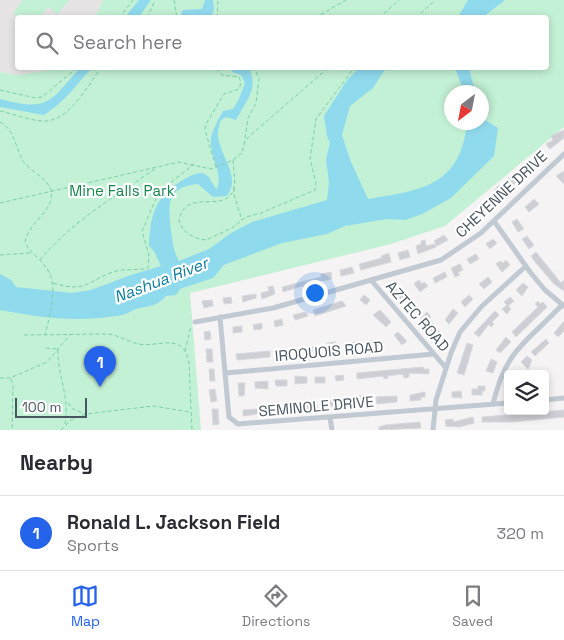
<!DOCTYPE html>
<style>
body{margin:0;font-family:"Space Grotesk",sans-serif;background:#f2f2f3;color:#2b2b33}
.controls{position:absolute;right:15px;bottom:15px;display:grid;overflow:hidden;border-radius:5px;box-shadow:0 2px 8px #0003}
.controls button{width:45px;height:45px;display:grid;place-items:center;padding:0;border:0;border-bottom:1px solid #e1e1e2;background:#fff;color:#2b2b33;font:25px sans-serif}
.compass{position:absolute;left:444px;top:85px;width:45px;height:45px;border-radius:50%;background:#fff;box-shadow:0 2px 8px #0003;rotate:212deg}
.scale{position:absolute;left:15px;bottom:12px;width:72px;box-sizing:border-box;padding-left:5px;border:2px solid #4a5661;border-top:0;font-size:14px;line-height:18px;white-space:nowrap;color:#4a5661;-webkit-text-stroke:4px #fff;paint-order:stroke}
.you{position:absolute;left:314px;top:292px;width:18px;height:18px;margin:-12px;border:4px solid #fff;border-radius:50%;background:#1a73e8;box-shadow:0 0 0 8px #1a73e833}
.badge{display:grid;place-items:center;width:32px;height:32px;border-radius:50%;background:#2563eb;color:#fff;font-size:16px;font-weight:700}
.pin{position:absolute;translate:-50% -41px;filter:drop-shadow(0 1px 2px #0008)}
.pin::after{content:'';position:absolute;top:26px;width:18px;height:15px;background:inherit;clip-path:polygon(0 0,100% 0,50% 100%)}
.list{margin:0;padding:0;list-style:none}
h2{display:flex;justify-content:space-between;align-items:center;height:65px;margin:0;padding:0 20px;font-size:21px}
h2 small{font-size:16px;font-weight:400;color:#7c7c81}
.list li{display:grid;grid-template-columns:32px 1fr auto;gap:15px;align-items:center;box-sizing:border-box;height:75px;padding:0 20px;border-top:1px solid #e1e1e2}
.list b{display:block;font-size:19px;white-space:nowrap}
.list p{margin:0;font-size:16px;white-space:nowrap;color:#7c7c81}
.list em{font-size:16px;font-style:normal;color:#7c7c81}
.icon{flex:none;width:28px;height:28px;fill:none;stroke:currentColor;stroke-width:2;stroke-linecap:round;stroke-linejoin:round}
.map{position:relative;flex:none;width:564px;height:430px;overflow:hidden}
.search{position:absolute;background:#fff;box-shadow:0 2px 8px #0003;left:15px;right:15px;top:15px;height:55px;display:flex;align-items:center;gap:12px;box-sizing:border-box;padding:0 18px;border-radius:5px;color:#7c7c81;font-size:19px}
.sheet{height:140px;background:#fff}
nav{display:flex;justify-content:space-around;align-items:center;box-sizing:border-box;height:70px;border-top:1px solid #e1e1e2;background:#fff;font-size:14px;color:#7c7c81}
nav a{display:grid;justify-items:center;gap:2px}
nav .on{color:#2563eb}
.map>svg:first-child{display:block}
.education{fill:#e6e4e5}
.green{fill:#c3f1d5;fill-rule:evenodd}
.water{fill:#90daee}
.building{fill:#cdcfd5;stroke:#d7d9de}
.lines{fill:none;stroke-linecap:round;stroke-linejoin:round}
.path{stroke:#7ad0a6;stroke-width:1;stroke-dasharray:4 2.5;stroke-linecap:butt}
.street{stroke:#c1cad2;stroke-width:5}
.labels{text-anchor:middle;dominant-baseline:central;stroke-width:4.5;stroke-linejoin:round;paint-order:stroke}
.park-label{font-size:15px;fill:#17864f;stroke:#fff}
.street-label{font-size:15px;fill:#4a5661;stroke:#fff}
.water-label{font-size:16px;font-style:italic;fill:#0c7c9b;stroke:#fff}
</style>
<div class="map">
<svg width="564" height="430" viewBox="0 0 564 430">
<rect width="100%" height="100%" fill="#f5f3f3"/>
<path class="education" d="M 0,0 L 103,0 L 95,17 L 18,18 L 18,68 L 52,68 L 51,70 L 18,75 L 0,72 Z"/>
<path class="green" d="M 23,0 L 69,0 L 58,14 L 48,7 L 40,17 L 19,17 L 13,13 Z
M 103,0 L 564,0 L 564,127 L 445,226 L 391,244 L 190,293 L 201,430 L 0,430 L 0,72 L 18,75 L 50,70 L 52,68 L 546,68 L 546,18 L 95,17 ZM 452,92 L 482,92 L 482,122 L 452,122 Z"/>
<path class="water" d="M 139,0 L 151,0 L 139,17 L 125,17 Z
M 205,0 L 213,0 L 214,9 L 211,17 L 180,17 L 183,10 L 202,9 Z
M 468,0 L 505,0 L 483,17 L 458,17 Z
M 80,68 L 92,68 C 73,88 68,99 44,115 L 0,107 L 0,99 C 49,112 49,102 80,68 Z
M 231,68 L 249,68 C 259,89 246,101 236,120 L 226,117 L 221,120 C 220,123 218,128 218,131 C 216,153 243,175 227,196 L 213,197 L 198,184 C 166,187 168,204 171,231 C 173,242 173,251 179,261 L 209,249 L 231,233 L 252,222 L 327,200 L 329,182 L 326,159 L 330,143 L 327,136 L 324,116 L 347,80 L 359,68 L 386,68 L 373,88 L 350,106 L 342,135 L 351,162 L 368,199 C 423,190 460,186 467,123 L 482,122 L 482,112 L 485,120 L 498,128 L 494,156 L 451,198 L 422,214 L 405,220 L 387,219 L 345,226 L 327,234 L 282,243 L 224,265 L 213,278 L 180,289 L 176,295 L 166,296 C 158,306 149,306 136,309 C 131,311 127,314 122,315 C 80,323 42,318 0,310 L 0,274 L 11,280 L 16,287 L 72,293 L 91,290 L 128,276 L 161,266 L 154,251 L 149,246 C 150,216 155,196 183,180 C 188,177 195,173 201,173 C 211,174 211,184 217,189 C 223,170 210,159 211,140 C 211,131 219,119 223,111 L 233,109 L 238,101 L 245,83 L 241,75 L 232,72 Z
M 455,68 L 469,68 L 475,92 L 464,92 Z"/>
<path class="building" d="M 564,130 L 564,138 L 550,149 L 546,144 L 553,140 L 551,136 Z
M 540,148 L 544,153 L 537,160 L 532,155 Z
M 564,171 L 564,184 L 556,176 Z
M 516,173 L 520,178 L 501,197 L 494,190 L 499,185 L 501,188 L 510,176 L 511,178 Z
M 491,199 L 495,204 L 486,211 L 482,206 Z
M 534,199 L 539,204 L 529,212 L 525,207 Z
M 476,213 L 481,218 L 473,225 L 468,220 Z
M 517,219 L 524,229 L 518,232 L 512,222 Z
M 462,224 L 466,230 L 457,235 L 454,229 Z
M 444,235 L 448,240 L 437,246 L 434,241 Z
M 527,236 L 534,245 L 529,249 L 522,239 Z
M 493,239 L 497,243 L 490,249 L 486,244 Z
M 425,240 L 426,246 L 435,244 L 436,247 L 418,254 L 416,246 L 421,244 L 421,241 Z
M 408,250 L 410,257 L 400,260 L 398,253 Z
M 536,252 L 561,283 L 564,280 L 564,291 L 554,284 L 536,263 L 531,256 Z
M 389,253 L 391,262 L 361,270 L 359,264 L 382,258 L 381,256 Z
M 476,254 L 479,259 L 470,264 L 467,259 Z
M 506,260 L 510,265 L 502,272 L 496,264 L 500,261 L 503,263 Z
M 460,264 L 463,270 L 458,272 L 460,275 L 455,277 L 451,268 Z
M 352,267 L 354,273 L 341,276 L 340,270 Z
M 331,272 L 332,279 L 316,282 L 317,285 L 306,288 L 302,286 L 283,292 L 282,287 L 321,277 L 321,274 Z
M 445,272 L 447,277 L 435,283 L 433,278 Z
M 488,277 L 492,282 L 484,289 L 479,284 Z
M 419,280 L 422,284 L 424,282 L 428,286 L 420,292 L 414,284 Z
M 523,283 L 528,287 L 522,296 L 516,290 Z
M 397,285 L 403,292 L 404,290 L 407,293 L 406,295 L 419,308 L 414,312 L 403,297 L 398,300 L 401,295 L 398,296 L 392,290 Z
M 273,286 L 275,294 L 262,299 L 261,293 L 269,291 L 268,287 Z
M 256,294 L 256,298 L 243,302 L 242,296 Z
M 364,295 L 370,300 L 366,305 L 360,300 Z
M 469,295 L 473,299 L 465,307 L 461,302 Z
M 231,297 L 232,303 L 224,304 L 223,298 Z
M 510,297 L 514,301 L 508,306 L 511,309 L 507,314 L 502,309 L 507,305 L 504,302 Z
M 212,300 L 213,306 L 204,308 L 202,301 Z
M 342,301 L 346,306 L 315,316 L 313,310 Z
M 538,301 L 540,304 L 543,302 L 547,307 L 516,337 L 512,332 L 538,307 L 535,304 Z
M 453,309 L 458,313 L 449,324 L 445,320 Z
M 380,310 L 391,322 L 386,327 L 373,315 Z
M 495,311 L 499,315 L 492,322 L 494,324 L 491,327 L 489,324 L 479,337 L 474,333 Z
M 306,312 L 308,316 L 295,320 L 293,315 Z
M 427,312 L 431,317 L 429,319 L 445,338 L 440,342 L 420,319 Z
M 282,319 L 283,325 L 275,327 L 274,321 Z
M 564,321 L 564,331 L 558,337 L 554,333 Z
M 262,323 L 262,329 L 254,330 L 253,325 Z
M 242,326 L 242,332 L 233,333 L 233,327 Z
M 210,331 L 211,339 L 205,340 L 204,332 Z
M 398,332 L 407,341 L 402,345 L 394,335 Z
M 506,337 L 511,342 L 500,353 L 496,350 Z
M 546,339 L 549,343 L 535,356 L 531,352 Z
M 381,340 L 381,344 L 367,348 L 366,341 Z
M 336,342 L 337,351 L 328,352 L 327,343 Z
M 356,342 L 357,349 L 347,350 L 346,343 Z
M 467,343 L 473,345 L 464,375 L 457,373 Z
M 315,346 L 315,352 L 304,353 L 303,347 Z
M 206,349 L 212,349 L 213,362 L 207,362 Z
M 290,349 L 290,355 L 279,356 L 278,350 Z
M 270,351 L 270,357 L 237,360 L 236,354 Z
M 527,356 L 532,360 L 528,369 L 521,362 Z
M 491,359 L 497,362 L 493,373 L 486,371 Z
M 423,367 L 424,369 L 429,369 L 429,374 L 409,373 L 409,377 L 404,378 L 403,374 L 387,376 L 388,378 L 384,379 L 383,376 L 357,379 L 357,373 Z
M 209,369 L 214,369 L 215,381 L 210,381 Z
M 343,375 L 344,380 L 336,381 L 335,376 Z
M 295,376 L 307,377 L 307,383 L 295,384 Z
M 315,377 L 325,377 L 325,383 L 315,383 Z
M 275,380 L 287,380 L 287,386 L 276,386 Z
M 268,381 L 268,389 L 255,388 L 255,382 Z
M 238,383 L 245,383 L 244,396 L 239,396 Z
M 478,386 L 485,386 L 485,391 L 482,391 L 482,395 L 472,395 L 472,389 L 478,389 Z
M 215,389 L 217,401 L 211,402 L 209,390 Z
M 461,391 L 462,398 L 452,397 L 452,392 Z
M 425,392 L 425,397 L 421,397 L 421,400 L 410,401 L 410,395 Z
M 352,396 L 363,396 L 364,405 L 352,405 Z
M 397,396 L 397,402 L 377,404 L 376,397 Z
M 336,398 L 340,398 L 341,406 L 325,406 L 325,400 L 336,400 Z
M 317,404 L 318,410 L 302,411 L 302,405 Z
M 284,406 L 292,406 L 293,412 L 284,412 Z
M 258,407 L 272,407 L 272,412 L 243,416 L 243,410 L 258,409 Z
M 212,409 L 218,409 L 219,424 L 213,425 Z
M 564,410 L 564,417 L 512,422 L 482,422 L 482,417 Z
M 473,417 L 474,423 L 459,427 L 446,426 L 445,420 L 453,419 L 453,422 Z
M 420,422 L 421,428 L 379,430 L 379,427 L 386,425 Z"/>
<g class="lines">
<path class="path" d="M 174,0 L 177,18
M 119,18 L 133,0
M 147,18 L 155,0
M 217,18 L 218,0
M 315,18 L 346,0
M 379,18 L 399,0
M 416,18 L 435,0
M 0,90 L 36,98 L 42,97 L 77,68
M 0,111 C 14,114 28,120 42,121 C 69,123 87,86 101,68
M 0,122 C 15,130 15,147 23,161 C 32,174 55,180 51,199 C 47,216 28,224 25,242 C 29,252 38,257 45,266 C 60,284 50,314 45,335
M 245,138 L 248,118 L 256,103 L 259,78 L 254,68
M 233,160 C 233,168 236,180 234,188 C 226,216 186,186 179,220 C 181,232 194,239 206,240 L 232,228 L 246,217 L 261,213 L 315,190 L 316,183 L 310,159 L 316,119 L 354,68
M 216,167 L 205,130 L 206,124 L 224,94 L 239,89 L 241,83 L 239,77 L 222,75 L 216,68
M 234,188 L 234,195 L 242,220
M 0,203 L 179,162 L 211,169 L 233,160 L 242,153 L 245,140 L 328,68
M 0,255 L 30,253
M 40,260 C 72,221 115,197 156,168
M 53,283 C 85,293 86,282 113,272 C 124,268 137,271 148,268 L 149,255 L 142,231 L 159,192 L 194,164
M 24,335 L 109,334 C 120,336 129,342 139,344 C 157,348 183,331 189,362 L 192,430
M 46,348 L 58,349 C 57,375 70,396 65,424
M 185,351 L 191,326
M 0,378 L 10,378 L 47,362 L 70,335
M 11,379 L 13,386 L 12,430
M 68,403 L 73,409 L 85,414
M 61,430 L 71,420 L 86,414 L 153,406 L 190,412"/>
<path class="street" d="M 494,221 L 530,272 L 545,290 L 564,306
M 371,280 L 446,368
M 220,317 L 229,417 L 238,424 L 508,403
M 195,322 L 273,308 L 441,260 L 481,233 L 564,154
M 226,373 L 434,354
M 545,400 L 564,398
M 493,404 C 506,349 526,343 562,305
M 330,418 L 332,430
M 433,430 L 436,400 L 451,353 L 460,332 L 482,306 L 526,266"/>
</g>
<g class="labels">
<g class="park-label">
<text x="122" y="190">Mine Falls Park</text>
</g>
<g class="street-label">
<text transform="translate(501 194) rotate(-43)">CHEYENNE DRIVE</text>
<text transform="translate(418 316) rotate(49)">AZTEC ROAD</text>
<text transform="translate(329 351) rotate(-5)">IROQUOIS ROAD</text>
<text transform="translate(316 406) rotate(-5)">SEMINOLE DRIVE</text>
</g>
<g class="water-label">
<text transform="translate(161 280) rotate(-21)">Nashua River</text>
</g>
</g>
</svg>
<div class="controls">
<button><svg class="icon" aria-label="layers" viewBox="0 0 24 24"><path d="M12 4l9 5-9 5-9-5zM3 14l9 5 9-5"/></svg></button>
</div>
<svg class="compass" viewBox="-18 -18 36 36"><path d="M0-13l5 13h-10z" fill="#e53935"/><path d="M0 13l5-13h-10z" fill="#7c7c81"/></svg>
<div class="scale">100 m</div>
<div class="you"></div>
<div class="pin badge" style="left:100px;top:387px">1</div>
<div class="search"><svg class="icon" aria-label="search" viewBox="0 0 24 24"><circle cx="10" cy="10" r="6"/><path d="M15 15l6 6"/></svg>Search here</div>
</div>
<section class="sheet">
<h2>Nearby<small></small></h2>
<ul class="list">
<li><span class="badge">1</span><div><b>Ronald L. Jackson Field</b><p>Sports</p></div><em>320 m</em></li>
</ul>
</section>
<nav>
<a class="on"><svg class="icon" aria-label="map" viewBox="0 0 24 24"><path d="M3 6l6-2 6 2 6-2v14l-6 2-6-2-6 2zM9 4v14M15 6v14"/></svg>Map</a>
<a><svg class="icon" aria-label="directions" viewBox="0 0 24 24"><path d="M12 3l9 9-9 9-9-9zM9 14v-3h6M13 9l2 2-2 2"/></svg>Directions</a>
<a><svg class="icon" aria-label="saved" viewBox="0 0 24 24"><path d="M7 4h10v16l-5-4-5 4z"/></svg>Saved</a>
</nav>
